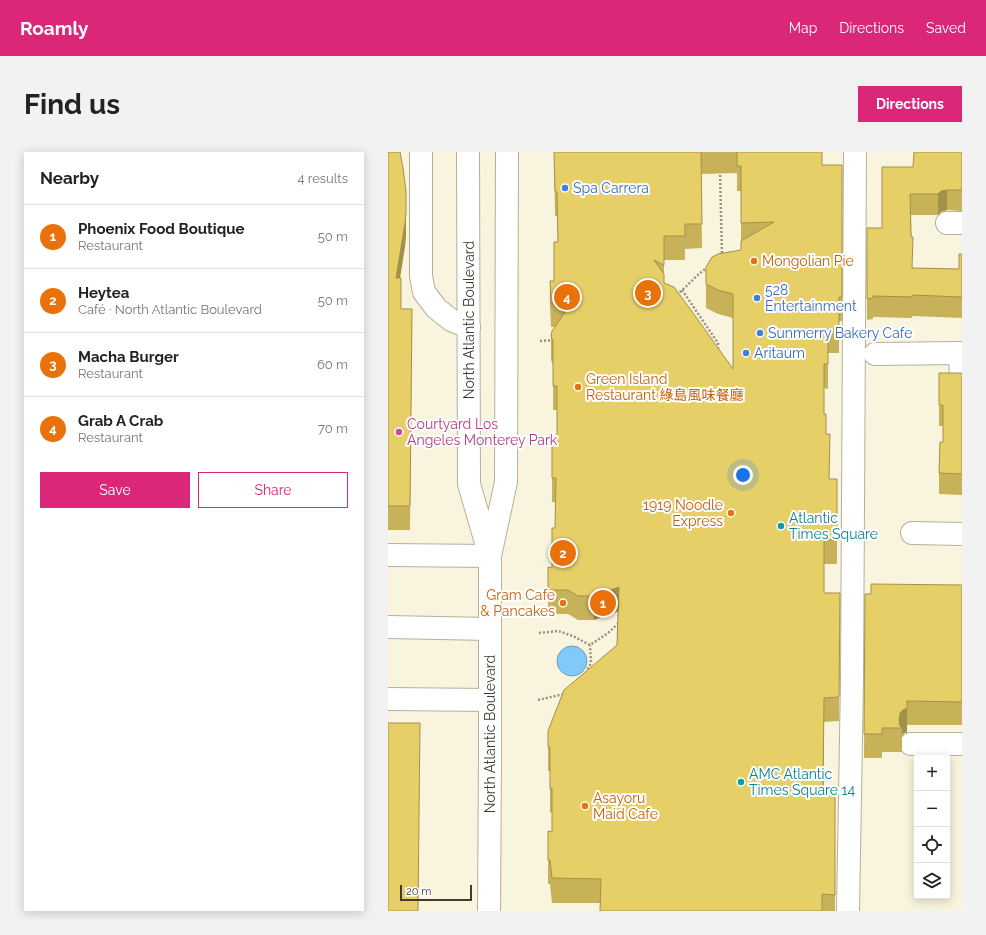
<!DOCTYPE html>
<meta charset="utf-8">
<style>
body{margin:0;font-family:Raleway,"Noto Sans SC",sans-serif;background:#f2f2f2;color:#222}
.controls{position:absolute;right:12px;bottom:12px;display:grid;overflow:hidden;border-radius:0px;box-shadow:0 2px 10px #0003}
.controls button{width:36px;height:36px;display:grid;place-items:center;padding:0;border:0;border-bottom:1px solid #e0e0e0;background:#fff;color:#222;font:20px sans-serif}
.scale{position:absolute;left:12px;bottom:10px;width:72px;box-sizing:border-box;padding-left:4px;border:2px solid #3d3b32;border-top:0;font-size:11px;line-height:14px;white-space:nowrap;color:#3d3b32;-webkit-text-stroke:3px #fff;paint-order:stroke}
.you{position:absolute;left:355px;top:323px;width:14px;height:14px;margin:-10px;border:3px solid #fff;border-radius:50%;background:#1a73e8;box-shadow:0 0 0 6px #1a73e833}
.badge{display:grid;place-items:center;width:26px;height:26px;border-radius:50%;background:#db2777;color:#fff;font-size:13px;font-weight:700}
.pin{position:absolute;translate:-50% -50%;border:2px solid #fff;box-shadow:0 1px 4px #0006}
.list{margin:0;padding:0;list-style:none}
h2{display:flex;justify-content:space-between;align-items:center;height:52px;margin:0;padding:0 16px;font-size:17px}
h2 small{font-size:13px;font-weight:400;color:#767676}
.list li{display:grid;grid-template-columns:26px 1fr auto;gap:12px;align-items:center;box-sizing:border-box;height:64px;padding:0 16px;border-top:1px solid #e0e0e0}
.list b{display:block;font-size:15px;white-space:nowrap}
.list p{margin:0;font-size:13px;white-space:nowrap;color:#767676}
.list em{font-size:13px;font-style:normal;color:#767676}
.actions{display:flex;gap:8px;padding:12px 16px}
.actions a{flex:1;padding:9px 0;border:1px solid #db2777;border-radius:0px;text-align:center;font-size:14px;color:#db2777}
.actions .main{background:#db2777;color:#fff}
.icon{flex:none;width:22px;height:22px;fill:none;stroke:currentColor;stroke-width:2;stroke-linecap:round;stroke-linejoin:round}
.map{position:relative;flex:none;width:574px;height:759px;overflow:hidden;border-radius:0px}
header{display:flex;align-items:center;gap:24px;box-sizing:border-box;height:56px;padding:0 20px;background:#db2777;color:#fff}
header strong{font-size:19px}
nav{display:flex;gap:22px;margin-inline-start:auto;font-size:14px}
.intro{display:flex;align-items:center;justify-content:space-between;box-sizing:border-box;height:96px;padding:0 24px}
h1{margin:0;font-size:28px}
.button{padding:10px 18px;border-radius:0px;background:#db2777;color:#fff;font-size:14px;font-weight:700}
main{display:flex;gap:24px;padding:0 24px}
aside{flex:1;background:#fff;border-radius:0px;box-shadow:0 2px 10px #0003}
.map>svg:first-child{display:block}
.water{fill:#82c9fb;stroke:#6d9ebf}
.lines{fill:none;stroke-linecap:round;stroke-linejoin:round}
.minor-casing{stroke:#b5b09a;stroke-width:24}
.major-casing{stroke:#b5b09a;stroke-width:24}
.path{stroke:#959282;stroke-width:2.5;stroke-dasharray:2 2;stroke-linecap:butt}
.minor{stroke:#fff;stroke-width:22}
.major{stroke:#fff;stroke-width:22}
.wall{fill:#c7b259;fill-rule:evenodd}
.shaded-wall{fill:#a29149}
.building{fill:#e7cf68;stroke:#a29149}
.shop-dot{fill:#3f7fe0;stroke:#fff;stroke-width:1.5}
.food-dot{fill:#e8710a;stroke:#fff;stroke-width:1.5}
.hotel-dot{fill:#d1479c;stroke:#fff;stroke-width:1.5}
.culture-dot{fill:#0f9aa8;stroke:#fff;stroke-width:1.5}
.labels{text-anchor:middle;dominant-baseline:central;stroke-width:4;stroke-linejoin:round;paint-order:stroke}
.shop-label{font-size:14px;fill:#366cbe;stroke:#fff;text-anchor:start}
.food-label{font-size:14px;fill:#c56008;stroke:#fff;text-anchor:start}
.street-label{font-size:14px;fill:#3d3b32;stroke:#fff}
.hotel-label{font-size:14px;fill:#b23c85;stroke:#fff;text-anchor:start}
.culture-label{font-size:14px;fill:#0d838f;stroke:#fff;text-anchor:start}
</style>
<header>
<strong>Roamly</strong>
<nav><a>Map</a><a>Directions</a><a>Saved</a></nav>
</header>
<div class="intro"><h1>Find us</h1><a class="button">Directions</a></div>
<main>
<aside>
<h2>Nearby<small>4 results</small></h2>
<ul class="list">
<li><span class="badge" style="background:#e8710a">1</span><div><b>Phoenix Food Boutique</b><p>Restaurant</p></div><em>50 m</em></li>
<li><span class="badge" style="background:#e8710a">2</span><div><b>Heytea</b><p>Café · North Atlantic Boulevard</p></div><em>50 m</em></li>
<li><span class="badge" style="background:#e8710a">3</span><div><b>Macha Burger</b><p>Restaurant</p></div><em>60 m</em></li>
<li><span class="badge" style="background:#e8710a">4</span><div><b>Grab A Crab</b><p>Restaurant</p></div><em>70 m</em></li>
</ul>
<div class="actions"><a class="main">Save</a><a>Share</a></div>
</aside>
<div class="map">
<svg width="574" height="759" viewBox="0 0 574 759">
<rect width="100%" height="100%" fill="#f9f4dd"/>
<path class="water" d="M169 509a15 15 0 1 1 30 0a15 15 0 1 1-30 0Z"/>
<g class="lines">
<g class="minor-casing">
<path id="minor" d="M 33,0 L 33,124 L 36,140 L 48,156 L 63,168 L 81,175
M 559,71 L 574,71
M 487,202 L 572,201 L 573,229 L 574,229
M 524,381 L 574,382
M 0,403 L 102,404
M 0,475 L 102,477
M 0,547 L 102,548
M 523,592 L 574,592
M 460,759 L 464,528 L 467,0"/>
</g>
<g class="major-casing">
<path id="major" d="M 80,0 L 81,332 L 101,401
M 101,759 L 102,603 L 102,404 L 118,330 L 119,0"/>
</g>
<path class="path" d="M 332,19 L 334,104
M 294,138 L 330,191 L 330,198
M 289,143 L 312,121 L 321,114
M 152,189 L 165,188
M 151,481 L 170,479 L 185,484 L 202,493 L 220,481 L 232,470
M 198,521 L 203,511 L 202,493
M 150,548 L 176,542"/>
<use href="#minor" class="minor"/>
<use href="#major" class="major"/>
</g>
<path class="wall" d="M 0,0 L 18,39 L 18,84 L 12,126 L 13,157 L 24,157 L 22,378 L 0,378 Z
M 166,0 L 434,0 L 434,13 L 454,13 L 454,169 L 451,169 L 451,201 L 440,201 L 440,237 L 436,236 L 436,262 L 438,282 L 441,327 L 449,327 L 449,412 L 436,412 L 436,441 L 452,441 L 451,569 L 436,570 L 436,638 L 447,638 L 447,759 L 212,759 L 212,751 L 164,751 L 162,732 L 160,732 L 160,679 L 164,680 L 164,660 L 162,661 L 162,619 L 160,619 L 160,579 L 229,493 L 230,459 L 206,468 L 190,468 L 180,462 L 160,462 L 160,415 L 164,416 L 167,376 L 167,350 L 164,350 L 164,284 L 169,284 L 169,258 L 165,258 L 165,213 L 163,208 L 163,184 L 167,175 L 163,175 L 162,153 L 162,129 L 166,129 L 166,90 L 170,90 L 169,64 L 167,64 ZM 349,21 L 349,39 L 353,39 L 353,98 L 318,132 L 318,156 L 330,162 L 345,166 L 345,217 L 276,131 L 276,108 L 297,108 L 297,97 L 314,96 L 313,22 Z
M 574,0 L 574,59 L 559,58 L 553,60 L 550,63 L 523,63 L 524,116 L 571,117 L 574,102 L 574,166 L 524,164 L 524,166 L 485,165 L 485,167 L 479,168 L 479,76 L 494,76 L 525,15 Z
M 551,221 L 574,221 L 574,343 L 551,342 L 551,321 L 555,290 L 555,274 L 551,274 Z
M 574,433 L 574,573 L 519,573 L 519,581 L 516,581 L 514,584 L 514,600 L 494,600 L 494,606 L 476,606 L 477,442 L 483,442 Z"/>
<path class="shaded-wall" d="M 559,38 L 559,58 L 553,60 L 550,63 L 550,42 L 553,39 Z
M 18,60 L 18,84 L 17,95 L 8,150 L 8,126 Z
M 231,435 L 231,459 L 206,468 L 206,444 Z
M 516,557 L 519,557 L 519,581 L 516,581 L 514,584 L 514,576 L 511,576 L 511,568 L 512,561 Z"/>
<path class="building" d="M 0,0 L 12,0 L 15,16 L 18,39 L 18,60 L 17,71 L 8,126 L 13,126 L 13,157 L 24,157 L 22,354 L 0,354 Z
M 166,0 L 313,0 L 314,72 L 297,72 L 297,84 L 276,84 L 276,113 L 266,108 L 276,122 L 276,131 L 286,135 L 308,165 L 345,217 L 345,142 L 330,138 L 318,132 L 318,115 L 324,105 L 330,102 L 353,98 L 353,89 L 386,70 L 353,71 L 353,14 L 349,14 L 349,0 L 434,0 L 434,13 L 454,13 L 454,145 L 451,145 L 451,177 L 440,177 L 440,212 L 436,212 L 436,262 L 438,262 L 438,282 L 442,282 L 441,327 L 449,327 L 449,388 L 436,388 L 436,441 L 452,441 L 451,545 L 436,546 L 435,638 L 447,638 L 447,743 L 434,742 L 434,759 L 212,759 L 213,727 L 164,726 L 162,708 L 160,708 L 160,679 L 164,680 L 164,636 L 162,637 L 162,595 L 160,595 L 160,579 L 176,538 L 229,493 L 231,435 L 206,444 L 190,444 L 180,438 L 160,438 L 160,415 L 164,416 L 164,376 L 167,376 L 168,326 L 164,326 L 164,284 L 169,284 L 169,234 L 165,234 L 165,189 L 163,184 L 164,179 L 184,150 L 163,151 L 162,129 L 166,129 L 166,90 L 170,90 L 169,40 L 167,39 Z
M 526,0 L 574,0 L 574,38 L 559,38 L 553,39 L 550,42 L 522,42 L 523,85 L 525,85 L 524,116 L 571,117 L 571,102 L 574,102 L 574,145 L 524,143 L 524,145 L 485,144 L 485,146 L 479,147 L 479,76 L 494,76 L 494,15 L 525,15 Z
M 551,221 L 574,221 L 574,322 L 551,321 L 552,290 L 555,290 L 555,253 L 551,253 Z
M 483,432 L 574,433 L 574,550 L 519,549 L 519,557 L 516,557 L 512,561 L 511,568 L 512,574 L 514,576 L 494,576 L 494,582 L 476,582 L 477,442 L 483,442 Z
M 0,571 L 32,571 L 30,759 L 0,759 Z"/>
<g class="shop-dot">
<circle cx="177" cy="36" r="4"/>
<circle cx="369" cy="146" r="4"/>
<circle cx="372" cy="181" r="4"/>
<circle cx="358" cy="201" r="4"/>
</g>
<g class="food-dot">
<circle cx="366" cy="109" r="4"/>
<circle cx="190" cy="235" r="4"/>
<circle cx="343" cy="361" r="4"/>
<circle cx="175" cy="451" r="4"/>
<circle cx="197" cy="654" r="4"/>
</g>
<circle class="hotel-dot" cx="11" cy="280" r="4"/>
<g class="culture-dot">
<circle cx="393" cy="374" r="4"/>
<circle cx="353" cy="630" r="4"/>
</g>
<g class="labels">
<g class="shop-label">
<text x="185" y="36">Spa Carrera</text>
<text x="377" y="138">528<tspan x="377" dy="16">Entertainment</tspan></text>
<text x="380" y="181">Sunmerry Bakery Cafe</text>
<text x="366" y="201">Aritaum</text>
</g>
<g class="food-label">
<text x="374" y="109">Mongolian Pie</text>
<text x="198" y="227">Green Island<tspan x="198" dy="16">Restaurant 綠島風味餐廳</tspan></text>
<text x="335" y="353" text-anchor="end">1919 Noodle<tspan x="335" dy="16">Express</tspan></text>
<text x="167" y="443" text-anchor="end">Gram Cafe<tspan x="167" dy="16">&amp; Pancakes</tspan></text>
<text x="205" y="646">Asayoru<tspan x="205" dy="16">Maid Cafe</tspan></text>
</g>
<g class="street-label">
<text transform="translate(81 168) rotate(-90)">North Atlantic Boulevard</text>
<text transform="translate(102 582) rotate(-90)">North Atlantic Boulevard</text>
</g>
<g class="hotel-label">
<text x="19" y="272">Courtyard Los<tspan x="19" dy="16">Angeles Monterey Park</tspan></text>
</g>
<g class="culture-label">
<text x="401" y="366">Atlantic<tspan x="401" dy="16">Times Square</tspan></text>
<text x="361" y="622">AMC Atlantic<tspan x="361" dy="16">Times Square 14</tspan></text>
</g>
</g>
</svg>
<div class="controls">
<button>+</button>
<button>−</button>
<button><svg class="icon" aria-label="locate" viewBox="0 0 24 24"><circle cx="12" cy="12" r="6"/><path d="M12 2v4M12 18v4M2 12h4M18 12h4"/></svg></button>
<button><svg class="icon" aria-label="layers" viewBox="0 0 24 24"><path d="M12 4l9 5-9 5-9-5zM3 14l9 5 9-5"/></svg></button>
</div>
<div class="scale">20 m</div>
<div class="you"></div>
<div class="pin badge" style="left:215px;top:451px;background:#e8710a">1</div>
<div class="pin badge" style="left:175px;top:401px;background:#e8710a">2</div>
<div class="pin badge" style="left:260px;top:141px;background:#e8710a">3</div>
<div class="pin badge" style="left:179px;top:145px;background:#e8710a">4</div>
</div>
</main>
